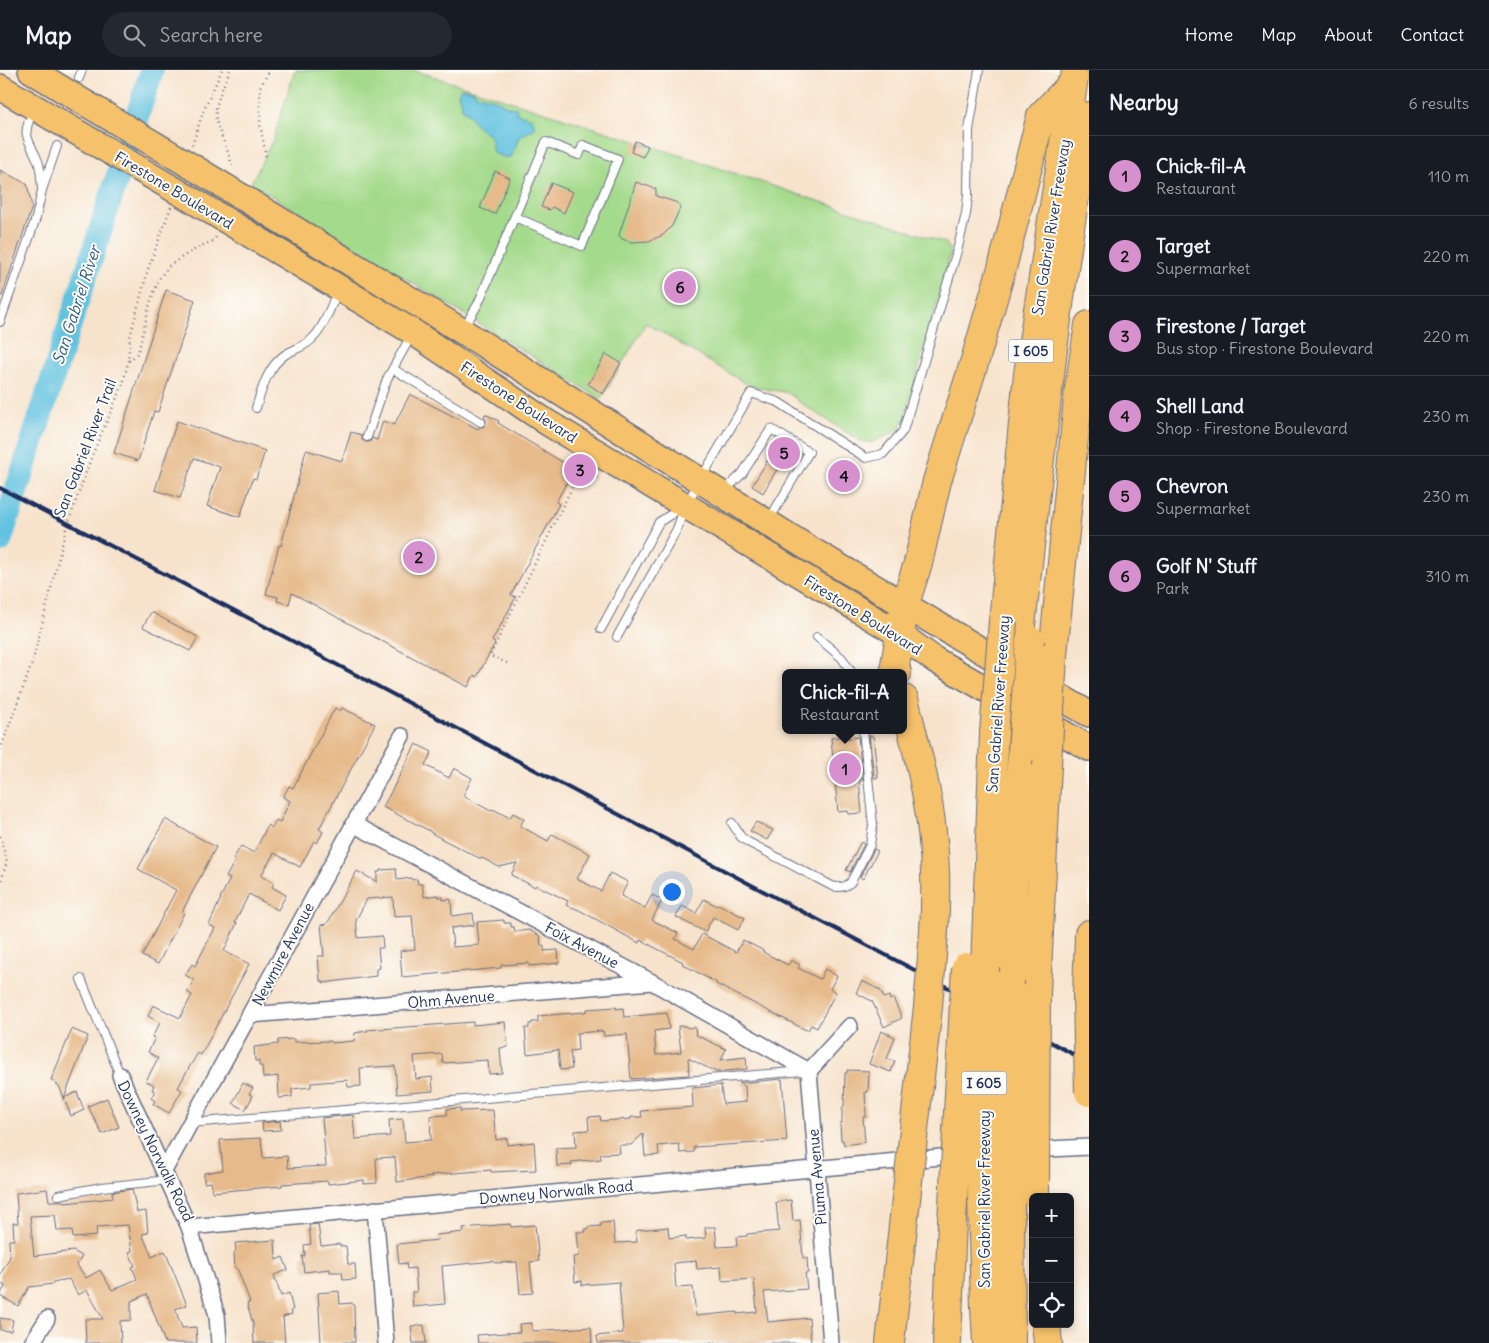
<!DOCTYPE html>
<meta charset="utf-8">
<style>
body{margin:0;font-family:Delius,sans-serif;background:#242831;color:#f1f3f6}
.controls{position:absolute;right:15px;bottom:15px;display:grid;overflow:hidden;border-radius:8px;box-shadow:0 2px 8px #0003}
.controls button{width:45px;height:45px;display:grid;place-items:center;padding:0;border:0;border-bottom:1px solid #363941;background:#171b24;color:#f1f3f6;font:25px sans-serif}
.you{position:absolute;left:671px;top:821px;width:18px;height:18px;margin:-12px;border:4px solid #fff;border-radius:50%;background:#1a73e8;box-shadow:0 0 0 8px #1a73e833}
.badge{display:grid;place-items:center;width:32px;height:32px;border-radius:50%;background:#d690ce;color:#111;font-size:16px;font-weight:700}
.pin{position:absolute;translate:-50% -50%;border:2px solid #fff;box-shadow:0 1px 5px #0006}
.popup{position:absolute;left:782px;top:599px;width:125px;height:65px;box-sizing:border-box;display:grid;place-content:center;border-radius:8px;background:#171b24;filter:drop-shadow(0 1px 4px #0005);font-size:16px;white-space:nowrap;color:#9ea1a6}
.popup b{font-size:19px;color:#f1f3f6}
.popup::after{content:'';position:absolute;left:50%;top:100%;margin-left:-10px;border:10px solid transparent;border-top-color:#171b24}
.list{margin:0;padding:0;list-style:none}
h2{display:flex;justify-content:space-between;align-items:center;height:65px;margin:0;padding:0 20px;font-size:21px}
h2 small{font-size:16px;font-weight:400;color:#9ea1a6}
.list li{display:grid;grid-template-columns:32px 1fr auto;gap:15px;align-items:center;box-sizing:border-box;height:80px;padding:0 20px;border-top:1px solid #363941}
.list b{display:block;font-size:19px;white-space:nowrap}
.list p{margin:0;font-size:16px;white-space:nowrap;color:#9ea1a6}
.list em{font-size:16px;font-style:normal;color:#9ea1a6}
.icon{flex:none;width:28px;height:28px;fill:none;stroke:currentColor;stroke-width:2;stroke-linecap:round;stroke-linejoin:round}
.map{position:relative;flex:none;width:1089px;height:1273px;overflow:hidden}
header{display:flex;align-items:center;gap:30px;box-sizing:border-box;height:70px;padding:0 25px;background:#171b24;border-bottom:1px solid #363941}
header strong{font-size:24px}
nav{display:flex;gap:28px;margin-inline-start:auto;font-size:18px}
.search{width:350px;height:45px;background:#242831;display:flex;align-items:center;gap:12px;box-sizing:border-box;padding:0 18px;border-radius:28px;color:#9ea1a6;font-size:19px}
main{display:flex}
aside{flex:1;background:#171b24}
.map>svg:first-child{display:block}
.green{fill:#a4da8b;stroke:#608474}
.water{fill:#62c2e0;stroke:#3e789f}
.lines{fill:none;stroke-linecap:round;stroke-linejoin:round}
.river{stroke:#62c2e0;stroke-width:24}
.building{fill:#e6ba8a;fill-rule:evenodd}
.service-casing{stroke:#686e84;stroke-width:10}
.minor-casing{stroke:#686e84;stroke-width:18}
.primary-casing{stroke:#686e84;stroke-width:28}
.motorway-casing{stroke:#686e84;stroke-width:30}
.path{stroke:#686e84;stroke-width:2.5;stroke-dasharray:1 4;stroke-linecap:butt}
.service{stroke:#fff;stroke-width:8}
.minor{stroke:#fff;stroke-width:15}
.primary{stroke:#f5c16b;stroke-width:25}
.motorway{stroke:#f5c16b;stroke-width:28}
.rail{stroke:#1b2f5e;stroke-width:4}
.primary-bridge-casing{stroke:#686e84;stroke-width:28;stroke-linecap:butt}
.motorway-bridge-casing{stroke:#686e84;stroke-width:30;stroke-linecap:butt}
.primary-bridge{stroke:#f5c16b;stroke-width:25}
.motorway-bridge{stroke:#f5c16b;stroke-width:28}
.labels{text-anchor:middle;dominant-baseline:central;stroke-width:4;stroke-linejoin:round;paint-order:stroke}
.shield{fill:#fdfcf7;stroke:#5f6c8c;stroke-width:1}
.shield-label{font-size:14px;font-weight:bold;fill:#1b2f5e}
.street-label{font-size:15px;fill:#1b2f5e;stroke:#fdfcf7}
.water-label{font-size:16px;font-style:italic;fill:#305b85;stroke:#fdfcf7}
</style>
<header>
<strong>Map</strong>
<div class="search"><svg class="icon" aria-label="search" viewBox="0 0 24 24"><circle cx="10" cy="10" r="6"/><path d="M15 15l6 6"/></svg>Search here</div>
<nav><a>Home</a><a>Map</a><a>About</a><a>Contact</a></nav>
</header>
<main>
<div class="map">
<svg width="1089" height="1273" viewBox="0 0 1089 1273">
<rect width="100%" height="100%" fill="#fdfcf7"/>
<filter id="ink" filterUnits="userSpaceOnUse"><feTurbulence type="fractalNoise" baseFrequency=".02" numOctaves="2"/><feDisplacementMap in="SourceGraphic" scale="10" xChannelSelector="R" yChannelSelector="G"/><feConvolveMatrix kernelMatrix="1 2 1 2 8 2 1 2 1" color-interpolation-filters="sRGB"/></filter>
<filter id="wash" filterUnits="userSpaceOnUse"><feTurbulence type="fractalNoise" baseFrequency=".0096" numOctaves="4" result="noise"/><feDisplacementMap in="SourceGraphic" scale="20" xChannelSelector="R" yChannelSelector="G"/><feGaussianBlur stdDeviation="1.12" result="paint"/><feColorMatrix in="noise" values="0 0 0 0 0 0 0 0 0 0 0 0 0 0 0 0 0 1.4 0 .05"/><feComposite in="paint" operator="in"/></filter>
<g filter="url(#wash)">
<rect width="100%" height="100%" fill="#f7e3cc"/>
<path class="green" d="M 295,0 L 413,0 L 685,87 L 946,173 L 951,181 L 904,351 L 900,358 L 893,363 L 870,373 L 859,370 L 799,332 L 789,323 L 750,316 L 646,253 L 601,329 L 251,113 L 273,70 Z"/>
<path class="water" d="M 461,18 L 474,21 L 477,25 L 494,29 L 508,37 L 517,38 L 516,43 L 532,48 L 535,58 L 519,67 L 512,86 L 506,88 L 493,83 L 490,66 L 475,54 L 469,44 L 463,40 L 458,23 Z"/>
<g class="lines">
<path class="river" d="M 0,471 L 152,0"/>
</g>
<g id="blocks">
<path class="building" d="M 635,71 L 648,76 L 643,87 L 631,82 Z
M 0,100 L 27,114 L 32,137 L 2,226 L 0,226 Z
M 495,101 L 510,108 L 495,144 L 480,138 Z
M 636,112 L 656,119 L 656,126 L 675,132 L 679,134 L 680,138 L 672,156 L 663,165 L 649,171 L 631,172 L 622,169 L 619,165 Z
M 551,113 L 573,122 L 564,143 L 552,137 L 550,140 L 541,137 Z
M 166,220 L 195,230 L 158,342 L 154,341 L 138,391 L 114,383 Z
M 606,284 L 621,293 L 603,324 L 588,314 Z
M 410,324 L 478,359 L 479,357 L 483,357 L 486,354 L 486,350 L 484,347 L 485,344 L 499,351 L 498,353 L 574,399 L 556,432 L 559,434 L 511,525 L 516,527 L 492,571 L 495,573 L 477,607 L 474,605 L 468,617 L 292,523 L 289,534 L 277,531 L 278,527 L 266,524 L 279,475 L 281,476 L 306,380 L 342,391 L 351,362 L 362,365 L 362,370 L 366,372 L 370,372 L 372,368 L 377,370 L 383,351 L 394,355 Z
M 177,351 L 265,381 L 256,409 L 253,408 L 240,447 L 207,436 L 220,397 L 194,388 L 180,428 L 155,420 Z
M 777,375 L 788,381 L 763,423 L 752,416 Z
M 151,542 L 198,567 L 190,581 L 143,557 Z
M 335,638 L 340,641 L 342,638 L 375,654 L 319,759 L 323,762 L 317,773 L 314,771 L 300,797 L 274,783 L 261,806 L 274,813 L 272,817 L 286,825 L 278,840 L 249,824 L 235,852 L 237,853 L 224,881 L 249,894 L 201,985 L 198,983 L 187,1001 L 178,1018 L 182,1020 L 169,1043 L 153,1034 L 155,1031 L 151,1028 L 155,1021 L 152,1020 L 154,1015 L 146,1011 L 158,988 L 148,982 L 155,968 L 152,967 L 160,953 L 148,946 L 153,935 L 180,948 L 192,925 L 187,922 L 194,910 L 185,905 L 192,894 L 195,896 L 215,858 L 209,855 L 221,828 L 220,828 L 230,809 L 226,807 L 235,791 L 233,789 L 241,776 L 254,783 L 268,755 L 272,758 L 276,750 L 280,752 L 290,731 L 283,727 L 289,716 L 293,718 Z
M 844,666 L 844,669 L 858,667 L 863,710 L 859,710 L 862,743 L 849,744 L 848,741 L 838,742 L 831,668 Z
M 869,666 L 873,666 L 878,708 L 874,708 Z
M 416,674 L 432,682 L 425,695 L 449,708 L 454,698 L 472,708 L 463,726 L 491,741 L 493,739 L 510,748 L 513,743 L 524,749 L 520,756 L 548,771 L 552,764 L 590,784 L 577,809 L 601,821 L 610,803 L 628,812 L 621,826 L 645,838 L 652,825 L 662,830 L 652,850 L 678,863 L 675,869 L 694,879 L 702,864 L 736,882 L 743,870 L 764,881 L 763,882 L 788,895 L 791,890 L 800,895 L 798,898 L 820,909 L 825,899 L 837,906 L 830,919 L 836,922 L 817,958 L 811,955 L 808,960 L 804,959 L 716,914 L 717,913 L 682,894 L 683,892 L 640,870 L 639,873 L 579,840 L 566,835 L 568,831 L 536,815 L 535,817 L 511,805 L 517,793 L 499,797 L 482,788 L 481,789 L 442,769 L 430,762 L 430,761 L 383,737 Z
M 165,749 L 216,777 L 182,842 L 184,843 L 158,894 L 142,886 L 176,820 L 138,799 Z
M 756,752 L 773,760 L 767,770 L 750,761 Z
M 861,772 L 864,774 L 850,802 L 846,800 Z
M 874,779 L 878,781 L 863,809 L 860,807 Z
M 396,799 L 397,810 L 411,808 L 412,810 L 417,809 L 418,814 L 422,814 L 424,827 L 438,825 L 438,827 L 443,827 L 443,830 L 451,829 L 452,846 L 473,843 L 474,855 L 451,858 L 453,877 L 479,875 L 477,852 L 504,850 L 504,853 L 511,853 L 511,857 L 514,857 L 515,862 L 529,860 L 540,866 L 541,876 L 544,876 L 544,881 L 558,880 L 559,893 L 529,896 L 529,893 L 501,895 L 501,898 L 402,907 L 400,881 L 415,879 L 412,846 L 394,847 L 393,827 L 367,829 L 356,850 L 358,868 L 382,866 L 383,878 L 378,878 L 380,898 L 376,899 L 376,906 L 323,913 L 323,910 L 320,911 L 318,886 L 324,886 L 321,855 L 327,854 L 357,801 L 377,812 L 377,802 L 380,802 L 380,800 Z
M 704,829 L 717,836 L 718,834 L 745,848 L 738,860 L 713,847 L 705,862 L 676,847 L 682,836 L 696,843 Z
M 862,911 L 880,920 L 884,928 L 889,926 L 890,930 L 893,928 L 902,948 L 884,957 L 872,931 L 856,923 Z
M 616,937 L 616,939 L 623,938 L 624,947 L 667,943 L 669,959 L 654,961 L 656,985 L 681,982 L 678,956 L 685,956 L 688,958 L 695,957 L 696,965 L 726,979 L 721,990 L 746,987 L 747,999 L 716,1002 L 688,988 L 689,1005 L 631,1009 L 627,964 L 604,966 L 603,961 L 577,963 L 578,980 L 570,981 L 572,999 L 560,1000 L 558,980 L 527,984 L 525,958 L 529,958 L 529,954 L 532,954 L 532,952 L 538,952 L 538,946 L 584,942 L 587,941 L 587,939 Z
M 473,952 L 473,955 L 505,952 L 508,977 L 500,978 L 502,1003 L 489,1004 L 488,990 L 443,993 L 442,984 L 414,986 L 416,1009 L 432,1007 L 433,1021 L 397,1024 L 395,996 L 360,998 L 361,1016 L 348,1017 L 347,1010 L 311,1013 L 311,1017 L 292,1019 L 292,1027 L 279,1028 L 278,1006 L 263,1008 L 262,996 L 259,996 L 259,991 L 255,991 L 254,977 L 278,974 L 278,970 L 294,969 L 294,972 L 331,971 L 332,973 L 354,971 L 355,963 L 367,961 L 367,960 Z
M 72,959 L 88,966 L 64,1028 L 77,1022 L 84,1040 L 71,1046 L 59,1016 L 51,1010 Z
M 881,961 L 895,967 L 887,989 L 895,991 L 891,1002 L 869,994 Z
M 847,1000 L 869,1001 L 868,1022 L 865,1022 L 866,1047 L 863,1047 L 865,1072 L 844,1075 L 843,1070 L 841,1070 L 840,1053 L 842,1053 L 842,1039 L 844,1035 L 845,1003 L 847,1003 Z
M 782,1009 L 787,1071 L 694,1077 L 694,1082 L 680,1083 L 679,1074 L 658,1076 L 659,1085 L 645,1086 L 643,1064 L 631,1075 L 619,1075 L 620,1083 L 600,1084 L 601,1089 L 571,1092 L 572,1095 L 557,1096 L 556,1078 L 576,1077 L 575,1061 L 589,1060 L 588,1047 L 600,1046 L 601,1051 L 631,1049 L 631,1047 L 642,1047 L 641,1041 L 693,1037 L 692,1018 L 721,1015 L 723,1034 L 746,1032 L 745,1016 L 739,1013 Z
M 243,1013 L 253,1018 L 249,1024 L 253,1026 L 245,1040 L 233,1033 Z
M 107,1028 L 119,1057 L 102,1064 L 88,1036 Z
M 460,1038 L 460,1041 L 493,1040 L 496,1070 L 507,1068 L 507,1075 L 534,1072 L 536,1100 L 491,1102 L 491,1100 L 431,1105 L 432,1107 L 397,1112 L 395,1087 L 376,1088 L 377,1113 L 364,1114 L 364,1110 L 328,1114 L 328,1111 L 282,1114 L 282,1116 L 213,1122 L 211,1112 L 204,1113 L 204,1103 L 223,1100 L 220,1070 L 261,1068 L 263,1088 L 287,1086 L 288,1098 L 326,1096 L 322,1048 L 353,1045 L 355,1069 L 390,1066 L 389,1050 L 403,1049 L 405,1072 L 431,1070 L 430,1046 L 447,1045 L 447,1039 Z
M 280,1051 L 281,1060 L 263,1061 L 262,1053 Z
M 47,1119 L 49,1131 L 65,1131 L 65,1133 L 113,1128 L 112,1122 L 132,1119 L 137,1142 L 146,1141 L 148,1163 L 142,1164 L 152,1187 L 165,1181 L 187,1235 L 175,1239 L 182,1258 L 196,1257 L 197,1273 L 165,1273 L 147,1224 L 131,1231 L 131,1250 L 120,1251 L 121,1273 L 86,1273 L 85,1249 L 103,1249 L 87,1220 L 78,1225 L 69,1209 L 53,1212 L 53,1214 L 29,1217 L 18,1236 L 0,1226 L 5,1216 L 0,1213 L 0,1205 L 10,1187 L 9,1170 L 14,1170 L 13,1153 L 18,1153 L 16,1123 ZM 55,1145 L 57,1161 L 72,1160 L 73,1168 L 97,1166 L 96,1157 L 128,1155 L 132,1181 L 129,1182 L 135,1196 L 132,1197 L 137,1209 L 112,1220 L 100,1200 L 86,1208 L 77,1195 L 82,1186 L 73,1181 L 34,1186 L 30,1146 Z
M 791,1130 L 793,1151 L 800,1150 L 803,1188 L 807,1188 L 808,1203 L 805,1203 L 807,1219 L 764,1222 L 768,1252 L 809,1248 L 811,1273 L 598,1273 L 597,1266 L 623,1263 L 619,1212 L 582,1215 L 582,1211 L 575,1212 L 573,1187 L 579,1186 L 577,1162 L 586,1162 L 585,1159 L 588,1159 L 588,1157 L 601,1156 L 601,1153 L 613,1152 L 615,1173 L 637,1172 L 636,1161 L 639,1160 L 668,1157 L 669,1168 L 686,1166 L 686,1170 L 706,1168 L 705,1157 L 715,1157 L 717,1177 L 737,1176 L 736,1167 L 747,1166 L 747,1164 L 779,1161 L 776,1132 ZM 696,1191 L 697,1199 L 721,1197 L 722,1211 L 754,1209 L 757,1242 L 737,1244 L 737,1242 L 696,1246 L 693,1217 L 676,1218 L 674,1193 Z
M 318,1154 L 321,1176 L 339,1174 L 340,1176 L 346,1176 L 348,1194 L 355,1194 L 356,1209 L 343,1210 L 342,1202 L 330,1202 L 330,1199 L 304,1202 L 302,1186 L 305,1186 L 304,1175 L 311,1174 L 309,1155 Z
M 510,1154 L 511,1157 L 535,1155 L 539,1191 L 530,1192 L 533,1223 L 520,1224 L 517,1192 L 495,1193 L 494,1191 L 442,1196 L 445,1234 L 413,1237 L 412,1222 L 417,1222 L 415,1198 L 407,1199 L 406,1193 L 399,1194 L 397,1174 L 438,1170 L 437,1165 L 464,1162 L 463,1158 Z
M 275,1170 L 276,1190 L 283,1187 L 288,1200 L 274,1205 L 281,1226 L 289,1223 L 293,1240 L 291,1240 L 292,1244 L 283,1247 L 285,1273 L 254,1273 L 253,1254 L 247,1233 L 250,1232 L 237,1198 L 235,1198 L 234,1183 L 236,1181 L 235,1173 Z
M 339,1221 L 340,1234 L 352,1233 L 354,1236 L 355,1272 L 321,1273 L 318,1223 Z
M 0,1248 L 13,1250 L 11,1261 L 0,1260 Z
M 532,1253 L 532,1261 L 591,1257 L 592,1273 L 478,1273 L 477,1265 L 520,1262 L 519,1254 Z
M 424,1255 L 426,1273 L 413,1273 L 411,1256 Z"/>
</g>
</g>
<g filter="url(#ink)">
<use href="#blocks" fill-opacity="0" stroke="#686e84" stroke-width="1"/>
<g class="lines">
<g class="service-casing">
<path id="service" d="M 79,8 L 82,0
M 34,40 C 20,67 28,66 38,91 C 41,99 41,110 42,118
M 0,252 L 36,148 L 42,120 L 57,76
M 463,259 L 478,234 L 546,72 L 579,85 L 583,75 L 618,89 L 582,176 L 515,147
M 393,299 L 481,352
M 256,338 C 262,318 268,296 286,284 C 295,279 306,276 313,268 C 325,256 331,235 338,220
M 367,367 L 387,309 L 411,266
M 723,422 L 742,404 L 771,359 L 809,382 L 769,450
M 601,559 L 659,452 L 681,438
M 617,567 L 677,459 L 685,436 L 751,323 L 778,332 L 866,388 L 883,384 L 903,361 L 957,181 L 966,144 L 968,126 L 969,60 L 979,0
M 817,567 L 842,588 L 852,603
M 732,753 L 741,767 L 748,772 L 832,816 C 839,818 845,818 851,812 L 870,775 L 873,755 L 863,660
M 81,909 L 120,1005
M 191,1053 L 804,1001
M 58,1125 L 102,1117 L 168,1110"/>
</g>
<g class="minor-casing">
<path id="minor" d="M 353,754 L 652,912 L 809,1001
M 250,945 L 652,912
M 120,1005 L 189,1157 L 217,1245 L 219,1273
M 1030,1080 L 1089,1077
M 164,1101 L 402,666
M 375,1139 L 386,1273
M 189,1157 L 962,1085
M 32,1273 L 47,1249
M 831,1273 L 809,1001 L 850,956"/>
</g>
<g class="primary-casing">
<path id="primary" d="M 31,0 L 65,21
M 0,17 L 51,47
M 196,99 L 462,261 L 808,478 L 1089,644
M 187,127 L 413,262 L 548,353 L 899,564 L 935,590 L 1089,678"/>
</g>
<g class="motorway-casing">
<path id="motorway" d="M 1003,551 L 1028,304 L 1074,8
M 1020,564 C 1040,391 1057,217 1089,46
M 1053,585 L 1079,318 L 1089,255
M 897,603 L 895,595 L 905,534 L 918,493 L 937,411 L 976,287 L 1002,198 L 1041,46 L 1073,13
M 904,629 C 915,673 927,716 932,761 C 936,794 936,827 934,861
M 985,897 L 994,663
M 1010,911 L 1013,815 L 1022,681
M 1036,923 L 1047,696
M 1087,925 L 1089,864
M 1010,1127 L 1011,1273
M 982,1129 L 985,1237 L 987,1273
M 1046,1254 L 1048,1273
M 890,1273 L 904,1147
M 947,1273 L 952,1152"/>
</g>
<path class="path" d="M 230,0 C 224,15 212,37 217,53 C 221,68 230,82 232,98
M 192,75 L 203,42 L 222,0
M 266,86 L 260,54 L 260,17 L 270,0
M 129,291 L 138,283 L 150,233 L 159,209 L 169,196 L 179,189 L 201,176 L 213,171 L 217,166
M 507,593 L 490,586 L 574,413 L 594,411 L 598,405
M 0,680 L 32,594 L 66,459 L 93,383 L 123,314 L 128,292 L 130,267 L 148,199 L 171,137
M 0,766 L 7,792 L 0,814"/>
<use href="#service" class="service"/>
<use href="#minor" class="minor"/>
<use href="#primary" class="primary"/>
<use href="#motorway" class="motorway"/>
<path class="rail" d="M 0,418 C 249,547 497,679 744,811 C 859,872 975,930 1089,993"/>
<g class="primary-bridge-casing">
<path id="primary-bridge" d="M 65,21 L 196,99
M 51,47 L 187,127"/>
</g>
<g class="motorway-bridge-casing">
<path id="motorway-bridge" d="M 994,663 L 1003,551
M 1022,681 L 1030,570
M 1047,696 L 1053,585
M 1087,925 L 1089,1022
M 1035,1125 L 1036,923
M 1010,1127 L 1010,911
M 982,1129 L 985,897
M 904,1147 L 928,937 L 934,861
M 952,1152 L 966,897"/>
</g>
<use href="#primary-bridge" class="primary-bridge"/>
<use href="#motorway-bridge" class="motorway-bridge"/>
</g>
</g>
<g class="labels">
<g class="shield">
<rect x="1008.5" y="269.5" width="45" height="23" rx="4"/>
<rect x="961.5" y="1001.5" width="45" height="23" rx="4"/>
</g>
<g class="shield-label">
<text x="1031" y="281">I 605</text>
<text x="984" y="1013">I 605</text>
</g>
<g class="street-label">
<text transform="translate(174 120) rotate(31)">Firestone Boulevard</text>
<text transform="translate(1051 157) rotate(-81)">San Gabriel River Freeway</text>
<text transform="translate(519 332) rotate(33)">Firestone Boulevard</text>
<text transform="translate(85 378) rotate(-69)">San Gabriel River Trail</text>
<text transform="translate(863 545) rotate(32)">Firestone Boulevard</text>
<text transform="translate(998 634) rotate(-86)">San Gabriel River Freeway</text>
<text transform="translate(582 875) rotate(28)">Foix Avenue</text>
<text transform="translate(283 884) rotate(-62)">Newmire Avenue</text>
<text transform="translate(451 929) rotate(-5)">Ohm Avenue</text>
<text transform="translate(156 1081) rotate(64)">Downey Norwalk Road</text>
<text transform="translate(817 1107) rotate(-95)">Piuma Avenue</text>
<text transform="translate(556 1122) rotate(-5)">Downey Norwalk Road</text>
<text transform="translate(984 1129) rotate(-90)">San Gabriel River Freeway</text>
</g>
<g class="water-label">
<text transform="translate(76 235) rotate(-72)">San Gabriel River</text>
</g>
</g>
</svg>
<div class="controls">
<button>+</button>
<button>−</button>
<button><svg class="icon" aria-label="locate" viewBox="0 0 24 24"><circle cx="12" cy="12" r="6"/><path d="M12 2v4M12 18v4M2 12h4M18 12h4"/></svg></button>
</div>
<div class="you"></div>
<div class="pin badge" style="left:845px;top:699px">1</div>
<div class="popup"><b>Chick-fil-A</b>Restaurant</div>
<div class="pin badge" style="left:419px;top:487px">2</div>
<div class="pin badge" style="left:580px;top:400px">3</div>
<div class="pin badge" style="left:844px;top:406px">4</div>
<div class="pin badge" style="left:784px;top:383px">5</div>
<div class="pin badge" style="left:680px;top:217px">6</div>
</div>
<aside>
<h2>Nearby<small>6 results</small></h2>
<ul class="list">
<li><span class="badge">1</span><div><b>Chick-fil-A</b><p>Restaurant</p></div><em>110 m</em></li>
<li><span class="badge">2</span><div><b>Target</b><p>Supermarket</p></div><em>220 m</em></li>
<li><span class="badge">3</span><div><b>Firestone / Target</b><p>Bus stop · Firestone Boulevard</p></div><em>220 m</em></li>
<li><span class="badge">4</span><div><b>Shell Land</b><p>Shop · Firestone Boulevard</p></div><em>230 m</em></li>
<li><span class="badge">5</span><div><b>Chevron</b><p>Supermarket</p></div><em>230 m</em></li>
<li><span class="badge">6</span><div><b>Golf N' Stuff</b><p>Park</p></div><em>310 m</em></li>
</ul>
</aside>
</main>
